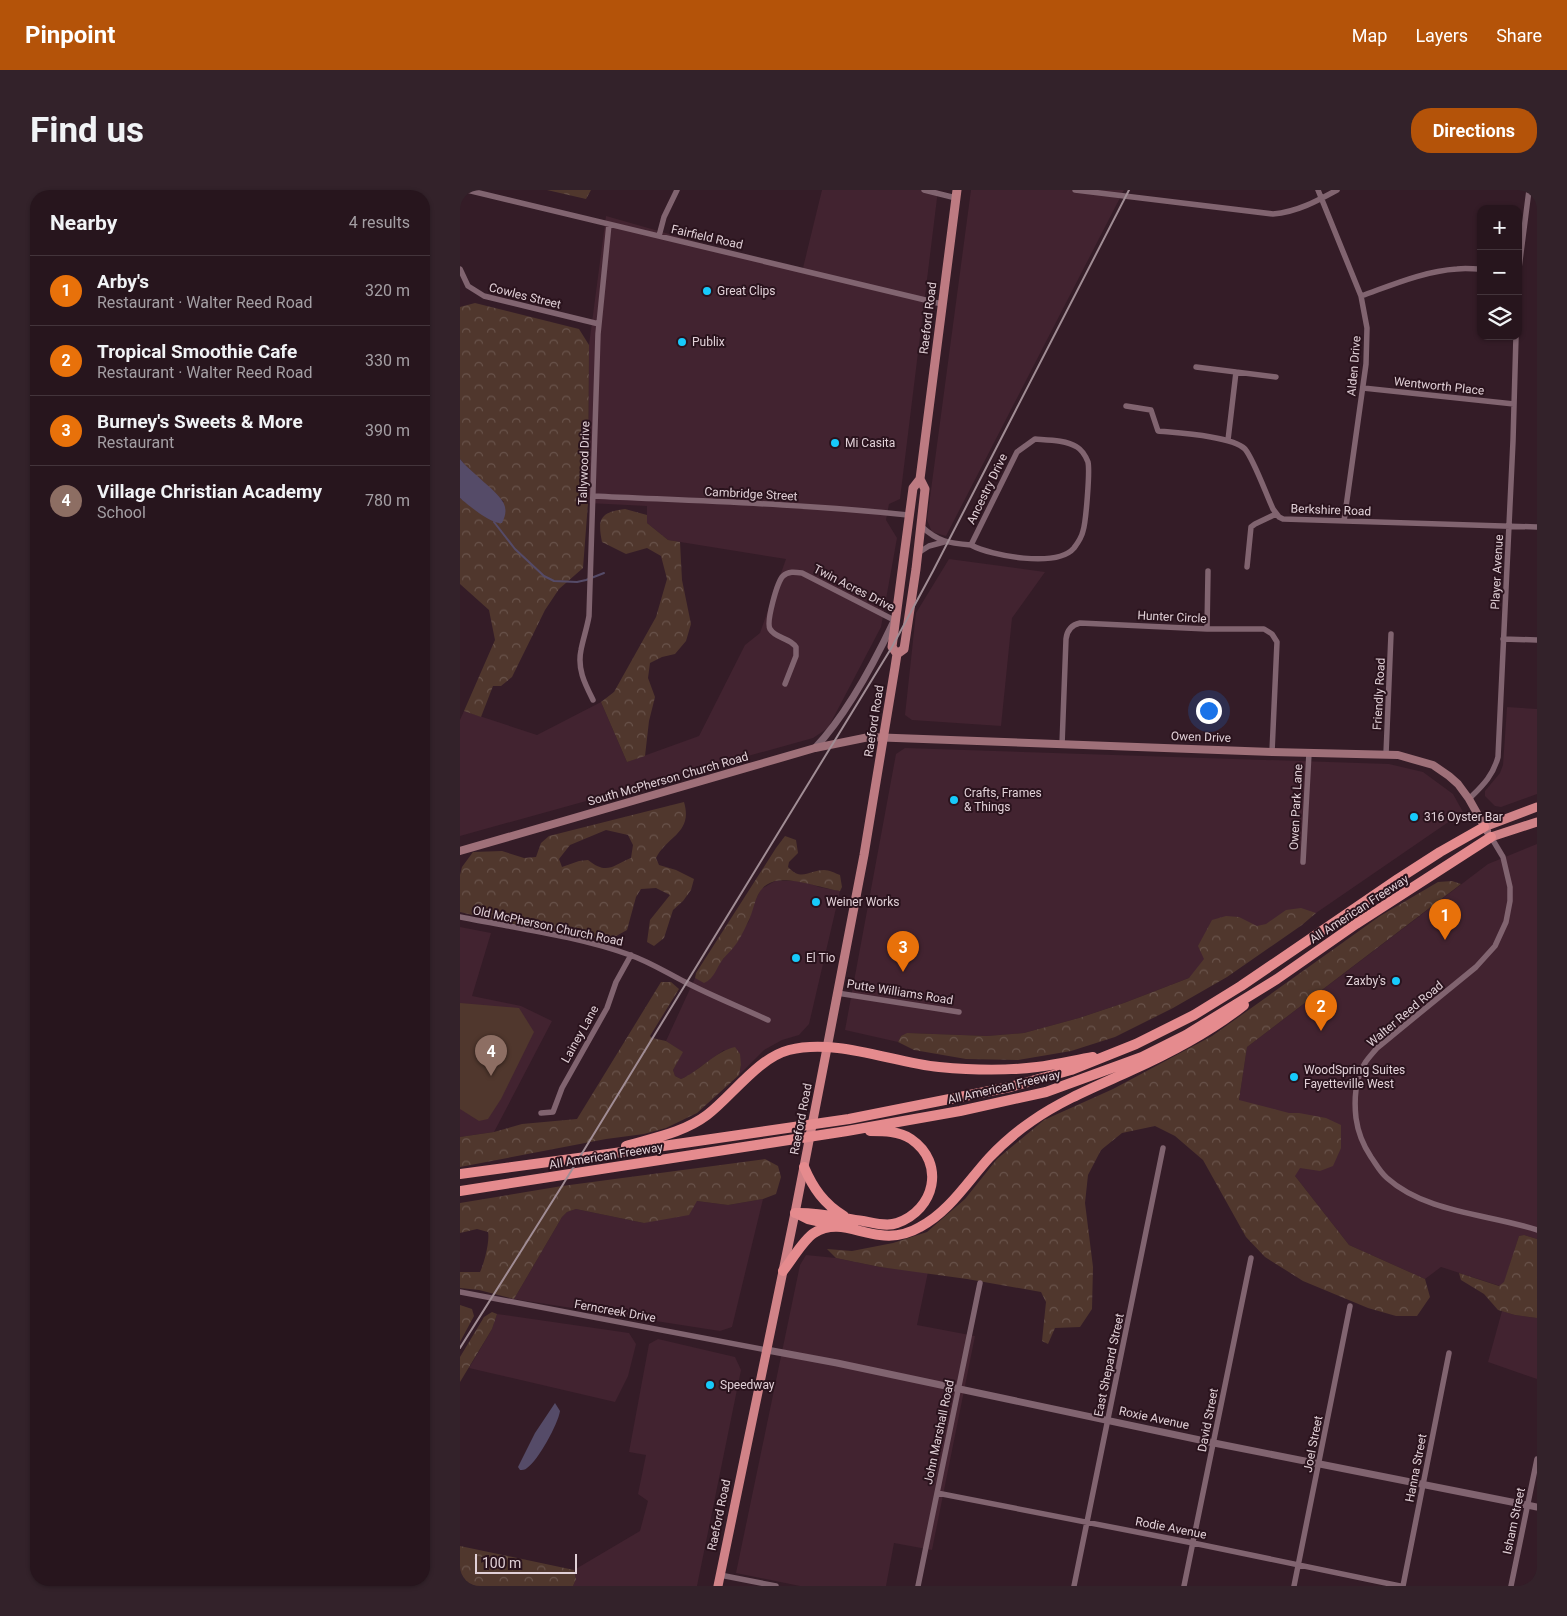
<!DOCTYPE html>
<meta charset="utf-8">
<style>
body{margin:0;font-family:Roboto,sans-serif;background:#33222a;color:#f1f3f6}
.controls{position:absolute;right:15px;top:15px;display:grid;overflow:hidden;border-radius:10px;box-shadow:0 1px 4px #0004}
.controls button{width:45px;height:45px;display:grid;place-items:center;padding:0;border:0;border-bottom:1px solid #43343b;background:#27151d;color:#f1f3f6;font:25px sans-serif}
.scale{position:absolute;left:15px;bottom:12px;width:102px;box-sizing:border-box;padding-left:5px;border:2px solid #e1d0d7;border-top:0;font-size:14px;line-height:18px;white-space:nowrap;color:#e1d0d7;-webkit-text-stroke:4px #2a131d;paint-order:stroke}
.you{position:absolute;left:748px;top:520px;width:18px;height:18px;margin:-12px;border:4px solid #fff;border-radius:50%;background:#1a73e8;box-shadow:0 0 0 8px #1a73e833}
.badge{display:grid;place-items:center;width:32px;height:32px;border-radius:50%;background:#b45309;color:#fff;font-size:16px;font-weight:700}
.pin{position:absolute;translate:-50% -41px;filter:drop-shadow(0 1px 2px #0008)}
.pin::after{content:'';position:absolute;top:26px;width:18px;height:15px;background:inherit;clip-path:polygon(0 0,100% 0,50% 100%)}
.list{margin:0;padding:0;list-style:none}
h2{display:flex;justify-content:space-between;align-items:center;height:65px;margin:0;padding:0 20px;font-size:21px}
h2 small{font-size:16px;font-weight:400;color:#a49fa4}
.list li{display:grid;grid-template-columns:32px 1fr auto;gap:15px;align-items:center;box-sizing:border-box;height:70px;padding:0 20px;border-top:1px solid #43343b}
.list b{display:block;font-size:19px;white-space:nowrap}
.list p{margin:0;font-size:16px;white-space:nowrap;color:#a49fa4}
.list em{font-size:16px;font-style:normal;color:#a49fa4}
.icon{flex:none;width:28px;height:28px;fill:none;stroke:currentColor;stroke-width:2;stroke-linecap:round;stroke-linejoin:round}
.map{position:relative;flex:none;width:1077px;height:1396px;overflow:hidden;border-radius:20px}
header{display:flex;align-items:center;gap:30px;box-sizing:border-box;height:70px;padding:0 25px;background:#b45309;color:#fff}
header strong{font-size:24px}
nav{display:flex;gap:28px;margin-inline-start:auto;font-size:18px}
.intro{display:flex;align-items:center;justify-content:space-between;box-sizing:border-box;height:120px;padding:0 30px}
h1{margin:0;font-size:35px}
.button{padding:12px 22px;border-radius:20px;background:#b45309;color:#fff;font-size:18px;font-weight:700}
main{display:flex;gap:30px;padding:0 30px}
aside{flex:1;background:#27151d;border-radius:20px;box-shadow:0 1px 4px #0004}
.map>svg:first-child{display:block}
.built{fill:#422330}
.forest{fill:url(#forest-crowns);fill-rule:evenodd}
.pitch{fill:#50372d}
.water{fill:#554b68}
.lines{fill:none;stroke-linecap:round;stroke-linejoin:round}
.stream{stroke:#554b68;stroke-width:2}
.minor{stroke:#816470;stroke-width:5.5}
.tertiary{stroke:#816470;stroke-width:7}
.secondary{stroke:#9f7079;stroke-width:8}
.primary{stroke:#bd7b82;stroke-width:9}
.trunk{stroke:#d18388;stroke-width:9}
.motorway{stroke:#e58b8e;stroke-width:10}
.rail{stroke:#a18d95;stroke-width:2}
.poi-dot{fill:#17cafb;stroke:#2a131d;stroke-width:2}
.labels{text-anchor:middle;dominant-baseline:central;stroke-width:4;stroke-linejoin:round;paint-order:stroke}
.street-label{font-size:12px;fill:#e1d0d7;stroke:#2a131d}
.poi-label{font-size:12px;fill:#e1d0d7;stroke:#2a131d;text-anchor:start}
</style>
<header>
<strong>Pinpoint</strong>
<nav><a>Map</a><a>Layers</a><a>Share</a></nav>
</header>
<div class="intro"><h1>Find us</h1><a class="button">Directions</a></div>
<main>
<aside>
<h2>Nearby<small>4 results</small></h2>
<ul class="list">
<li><span class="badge" style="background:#e8710a">1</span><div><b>Arby's</b><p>Restaurant · Walter Reed Road</p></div><em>320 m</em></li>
<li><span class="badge" style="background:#e8710a">2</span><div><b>Tropical Smoothie Cafe</b><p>Restaurant · Walter Reed Road</p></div><em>330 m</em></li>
<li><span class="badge" style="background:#e8710a">3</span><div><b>Burney's Sweets &amp; More</b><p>Restaurant</p></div><em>390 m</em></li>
<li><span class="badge" style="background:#8d6e63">4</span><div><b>Village Christian Academy</b><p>School</p></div><em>780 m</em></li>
</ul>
</aside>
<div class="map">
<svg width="1077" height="1396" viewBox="0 0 1077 1396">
<defs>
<pattern id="forest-crowns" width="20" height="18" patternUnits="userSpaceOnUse" patternTransform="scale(1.25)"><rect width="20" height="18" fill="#50372d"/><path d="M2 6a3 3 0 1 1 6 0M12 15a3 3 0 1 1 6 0" fill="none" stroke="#69534b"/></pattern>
</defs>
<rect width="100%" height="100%" fill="#341c27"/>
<path class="built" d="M 362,0 L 478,0 L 440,309 L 429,314 L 426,330 L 437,348 L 421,437 L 368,538 L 353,548 L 0,646 L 0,530 L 4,521 L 77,545 L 141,512 L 167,572 L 239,546 L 285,455 L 300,443 L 326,369 L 208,350 L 187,333 L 187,316 L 128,313 L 129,155 L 146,26 L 342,82 Z
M 511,0 L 664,0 L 486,346 L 472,342 L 467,330 Z
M 489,369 L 585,382 L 552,428 L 541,536 L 452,530 L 445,525 L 456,423 Z
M 1047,517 L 1077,519 L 1077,604 L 1041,617 L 1035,616 L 1025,606 L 1025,601 L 1040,583 L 1043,575 Z
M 445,558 L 929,574 L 963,582 L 993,604 L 1003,622 L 856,723 L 810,750 L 729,788 L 664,813 L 619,828 L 564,843 L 527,846 L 448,843 L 441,846 L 438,852 L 385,840 L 436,564 Z
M 1077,654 L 1077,1049 L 1064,1045 L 1059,1046 L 1043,1097 L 981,1077 L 965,1089 L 889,1055 L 835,986 L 779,910 L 787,857 L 1028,674 Z
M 315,691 L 343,691 L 359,697 L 380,701 L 349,834 L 339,845 L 322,850 L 304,860 L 279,885 L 281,875 L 264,860 L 228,886 L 221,889 L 215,886 L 213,880 L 222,862 L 206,851 L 235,788 L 263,769 L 289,731 L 293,715 L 301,699 Z
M 0,737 L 31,743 L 12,806 L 61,816 L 92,831 L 34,942 L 0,947 Z
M 303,1009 L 272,1137 L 260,1141 L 54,1109 L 102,1027 L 107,1022 L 116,1019 L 184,1033 L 237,1011 L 268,1015 Z
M 346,1065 L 376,1068 L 420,1077 L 468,1082 L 457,1135 L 515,1146 L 472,1360 L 434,1353 L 426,1396 L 340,1396 L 276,1383 L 340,1075 Z
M 1042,1121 L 1055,1125 L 1077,1128 L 1077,1189 L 1028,1172 Z
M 37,1124 L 169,1143 L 176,1154 L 168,1186 L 155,1212 L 9,1178 L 32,1139 Z
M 198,1149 L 275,1167 L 281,1180 L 237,1396 L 113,1396 L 116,1389 L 114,1380 L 180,1341 L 188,1311 L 178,1304 L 186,1265 L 169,1262 L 189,1154 Z"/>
<path class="forest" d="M 87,0 L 131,0 L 126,9 Z
M 15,113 L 119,139 L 129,155 L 128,313 L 123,378 L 99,399 L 85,420 L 52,487 L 41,496 L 33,496 L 21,527 L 4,521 L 35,450 L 29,420 L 0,394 L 0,308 L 11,316 L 44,312 C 29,298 12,285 0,269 L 0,117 Z
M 165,319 L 187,325 L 187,333 L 208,350 L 220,352 L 222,390 L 231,434 L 226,451 L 215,464 L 202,467 L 190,473 L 188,488 L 195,507 L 189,531 L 185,566 L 167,572 L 141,512 L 154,502 L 196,427 L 207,389 L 201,366 L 187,358 L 166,364 L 142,352 C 137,328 141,322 165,319 Z
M 224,612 C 233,643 208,645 196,668 L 199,675 L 216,680 L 234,689 L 231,700 L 223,711 L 213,720 L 204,748 L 194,756 L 187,752 L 190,730 L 210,705 L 196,698 L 181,699 L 176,707 L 167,740 L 149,750 L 38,731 L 0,722 L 0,685 L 2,677 L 13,662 L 42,661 L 64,668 L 76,667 L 81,653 L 89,646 ZM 146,640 L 168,645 L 173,655 L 171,668 C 152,676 147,685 128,670 L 119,671 L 102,677 L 99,669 L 110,655 Z
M 325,646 L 336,650 L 338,663 L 329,672 L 328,677 C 342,692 349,680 364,680 C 369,680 375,683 380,685 L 382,697 L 380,701 C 363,698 331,687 315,691 C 293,697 296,719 287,734 C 283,742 279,751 273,758 C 270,762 266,765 263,769 C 256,778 255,788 244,793 L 235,788 L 236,783 L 316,658 Z
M 992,691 L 1001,694 L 787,857 L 779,910 L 829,923 L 839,923 L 866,928 L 881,935 L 881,958 L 873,976 L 860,981 L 840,978 L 835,986 L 889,1055 L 965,1089 L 970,1107 L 957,1126 L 936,1126 L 908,1118 L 843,1091 L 805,1067 L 786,1047 L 743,970 L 715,946 L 695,936 L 662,943 L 641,960 L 628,985 L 625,1013 L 633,1077 L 632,1119 L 620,1137 L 595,1138 L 588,1154 L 582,1151 L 586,1112 L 581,1102 L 507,1089 L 420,1077 L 376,1068 L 367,1059 L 392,1061 L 433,1053 L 467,1042 L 505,1009 L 537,969 L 584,930 L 653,899 L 752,846 L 920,726 L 978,692 Z
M 841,718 L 856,723 L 842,735 L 767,787 L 713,818 L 655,847 L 611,861 L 558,870 L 506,869 L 454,860 L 438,852 L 441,846 L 447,843 L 527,846 L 564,843 L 619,828 L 664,813 L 729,788 L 744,769 L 738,756 L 752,730 L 766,726 L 779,727 L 797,736 L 806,734 L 826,720 Z
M 201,792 L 211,792 L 219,799 L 190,846 L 192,848 L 206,851 L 223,862 L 213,880 L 215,886 L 221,889 C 240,881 254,862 275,857 L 280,864 L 281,875 L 279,885 L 237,923 L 206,938 L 184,944 L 146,949 L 0,977 L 0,947 L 34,942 L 62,934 L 117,929 Z
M 305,969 L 318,976 L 321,987 L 316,1004 L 303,1009 L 268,1015 L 237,1011 L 229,1025 L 184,1033 L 116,1019 L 107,1022 L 102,1027 L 54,1109 L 19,1100 L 0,1098 L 0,1082 L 20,1082 C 24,1074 30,1051 28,1042 L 17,1039 L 0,1043 L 0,1013 L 102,996 Z
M 1064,1045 L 1077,1049 L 1077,1128 L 1055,1125 L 1038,1120 L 1024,1104 L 1001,1090 L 999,1083 L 1039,1096 L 1044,1092 L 1059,1046 Z
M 0,1115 L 12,1119 L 14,1126 L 0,1152 Z
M 32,1122 L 37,1124 L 32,1139 L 0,1192 L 0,1167 L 24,1127 Z
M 0,1356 L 114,1380 L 116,1389 L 113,1396 L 0,1396 Z"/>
<path class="pitch" d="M 0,813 L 59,818 L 74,842 L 41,909 L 28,929 L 19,931 L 0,919 Z"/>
<path class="water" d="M 0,269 C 9,281 40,303 44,314 C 47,321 45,327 42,333 C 32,335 8,315 0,308 Z
M 95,1213 L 100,1221 C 98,1234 78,1271 67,1278 C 65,1280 62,1280 60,1280 L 58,1277 L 75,1243 Z"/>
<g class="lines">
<path class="stream" d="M 34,332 L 55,359 L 84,386 L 94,391 L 117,392 L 126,390 L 144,383"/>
<path class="minor" d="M 7,0 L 482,114
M 464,0 L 496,8
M 615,0 L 813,24 C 837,22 857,11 877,0
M 858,0 L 901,106 L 907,138 L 906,174 L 884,331
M 199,46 L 204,27 L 217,0
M 0,79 L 8,96 L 24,106 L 139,134
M 1058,86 L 1069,0
M 901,106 C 932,95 964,81 997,79 C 1005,78 1013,79 1021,79
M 736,177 L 816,187
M 903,198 L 1054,214
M 666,216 L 691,220 L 698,241 C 718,243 772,246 785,259 C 794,270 806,304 813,319 L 819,327 L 823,329 L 1077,337
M 575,249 C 588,250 606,250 617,257 C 622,260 626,267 628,272 C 630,281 626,332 623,341 C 622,346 617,354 614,358 C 597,378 531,366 511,355 L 557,262 Z
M 768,250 L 776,182
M 133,306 C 238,311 344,314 448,325
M 461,336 C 478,352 489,353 511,355
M 458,363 L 469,356 L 484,352
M 787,377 L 791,337 L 795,334 L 816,324
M 747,439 L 748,381
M 1043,449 L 1077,450
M 325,494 L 336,466 L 336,457 C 329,447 316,449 310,439 C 306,432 317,392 323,386 C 328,381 335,382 342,383 L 434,430
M 133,510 C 125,494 117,479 121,460 C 123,449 127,438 129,426 L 138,144 L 149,34
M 602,555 L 606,449 C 607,440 611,435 620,433 L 747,439 L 804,439 L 812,444 L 817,452 L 812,562
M 926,564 L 931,444
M 1009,609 C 1022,596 1033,586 1038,567 L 1053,251 L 1056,146
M 1031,647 L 1043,667 L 1050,697 L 1050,711 L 1046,732 L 1035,756 L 1016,777 L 917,858 C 913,863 908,868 905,873 C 895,888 894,911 896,928 C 898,943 903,955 911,967 C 916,974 920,982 927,988 C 966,1023 1029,1024 1077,1040
M 843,672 L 849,563
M 0,727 C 55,738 118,746 170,765 C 190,772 207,783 225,792 C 252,806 280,817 308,830
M 377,803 L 499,822
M 81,923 L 93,922 L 102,898 L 147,818 L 156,792 L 171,765
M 0,1102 L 307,1160
M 477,1303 L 733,1353 L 940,1396
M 260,1385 L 316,1396
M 458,1396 L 520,1093
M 614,1396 L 703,958
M 724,1396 L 791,1068
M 834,1396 L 890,1116
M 943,1396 L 989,1163
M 1051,1396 L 1077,1269"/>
<path class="tertiary" d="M 355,558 C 387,524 413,475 433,433
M 307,1160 L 377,1173 L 754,1253 L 1077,1317"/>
<path class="secondary" d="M 0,661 L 355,558 L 409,547 L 812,562 L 938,565 L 973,575 L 989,586 L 998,594 L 1009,609 L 1027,641"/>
<path class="primary" d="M 437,464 L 444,459 L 456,379 L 465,299 L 460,289
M 367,858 L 404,665 L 435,477 L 437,464 L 432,457 L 453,298 L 460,289 L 497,0"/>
<path class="trunk" d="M 1024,637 L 1077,617
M 1031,647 L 1077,632
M 258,1396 L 335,1023 L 367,858"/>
<path class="motorway" d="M 166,956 C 193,948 223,943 247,925 C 272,906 298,868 329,860 C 376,848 431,872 479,877 C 511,880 545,881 577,877 C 596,875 615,870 633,867
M 344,977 C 353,998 364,1014 384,1026
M 0,984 L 148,964 L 389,929 L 550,897 L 611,880 L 676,854 L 734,825 L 781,796 L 938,689 L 980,662 L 1024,637
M 0,1001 L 387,941 L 500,921 L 586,902 L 682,867 L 726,845 L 817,789 L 896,734 L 1031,647
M 335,1023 C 358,1022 381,1028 403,1031 C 414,1033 427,1037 437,1033 C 475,1020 486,973 451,949 C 439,941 424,941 410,941
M 336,1023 L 348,1029 L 375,1035
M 323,1081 C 332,1070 343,1050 354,1043 C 377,1029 397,1043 420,1045 C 434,1047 448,1044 460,1037 C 489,1022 508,991 529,968 C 542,954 556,942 572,931 C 602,910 637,896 670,881 C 710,863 749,843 784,815"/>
<path class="rail" d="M 0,1158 L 102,996 L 432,457 L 473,381 L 669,0"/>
</g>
<g class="poi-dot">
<circle cx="247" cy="101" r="5"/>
<circle cx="222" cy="152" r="5"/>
<circle cx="375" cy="253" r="5"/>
<circle cx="494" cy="610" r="5"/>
<circle cx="954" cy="627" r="5"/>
<circle cx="356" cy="712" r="5"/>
<circle cx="336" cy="768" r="5"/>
<circle cx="936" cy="791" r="5"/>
<circle cx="834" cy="887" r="5"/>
<circle cx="250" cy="1195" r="5"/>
</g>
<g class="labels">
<g class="street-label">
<text transform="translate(247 47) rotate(13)">Fairfield Road</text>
<text transform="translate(65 106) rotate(14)">Cowles Street</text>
<text transform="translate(468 128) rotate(-83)">Raeford Road</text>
<text transform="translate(894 176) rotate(-85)">Alden Drive</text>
<text transform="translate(979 196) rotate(6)">Wentworth Place</text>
<text transform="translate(124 273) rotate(-88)">Tallywood Drive</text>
<text transform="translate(527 299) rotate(-64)">Ancestry Drive</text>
<text transform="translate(291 304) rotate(3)">Cambridge Street</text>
<text transform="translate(871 320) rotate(2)">Berkshire Road</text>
<text transform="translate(1037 382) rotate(-87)">Player Avenue</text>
<text transform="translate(394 398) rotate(27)">Twin Acres Drive</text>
<text transform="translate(712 427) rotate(3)">Hunter Circle</text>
<text transform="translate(919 504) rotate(-87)">Friendly Road</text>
<text transform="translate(414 531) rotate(-81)">Raeford Road</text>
<text transform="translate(741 547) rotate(2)">Owen Drive</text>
<text transform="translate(208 589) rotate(-16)">South McPherson Church Road</text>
<text transform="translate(836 617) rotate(-87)">Owen Park Lane</text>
<text transform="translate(899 719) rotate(-33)">All American Freeway</text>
<text transform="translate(88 736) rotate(12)">Old McPherson Church Road</text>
<text transform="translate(440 802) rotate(9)">Putte Williams Road</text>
<text transform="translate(945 824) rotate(-40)">Walter Reed Road</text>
<text transform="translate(120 844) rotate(-61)">Lainey Lane</text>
<text transform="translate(544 897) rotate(-13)">All American Freeway</text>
<text transform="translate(341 929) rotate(-79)">Raeford Road</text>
<text transform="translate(146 966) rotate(-9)">All American Freeway</text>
<text transform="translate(155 1121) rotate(10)">Ferncreek Drive</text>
<text transform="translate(649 1175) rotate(-78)">East Shepard Street</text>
<text transform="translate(694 1228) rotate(12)">Roxie Avenue</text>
<text transform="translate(748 1230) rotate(-79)">David Street</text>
<text transform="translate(479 1242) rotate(-78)">John Marshall Road</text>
<text transform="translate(853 1254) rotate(-79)">Joel Street</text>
<text transform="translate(956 1278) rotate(-79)">Hanna Street</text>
<text transform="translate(259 1325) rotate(-78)">Raeford Road</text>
<text transform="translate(1054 1331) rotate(-78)">Isham Street</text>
<text transform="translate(711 1338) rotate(11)">Rodie Avenue</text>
</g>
<g class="poi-label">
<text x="257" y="101">Great Clips</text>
<text x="232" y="152">Publix</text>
<text x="385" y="253">Mi Casita</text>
<text x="504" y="603">Crafts, Frames<tspan x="504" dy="14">&amp; Things</tspan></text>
<text x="964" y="627">316 Oyster Bar</text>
<text x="366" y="712">Weiner Works</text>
<text x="346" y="768">El Tio</text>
<text x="926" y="791" text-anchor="end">Zaxby's</text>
<text x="844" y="880">WoodSpring Suites<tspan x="844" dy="14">Fayetteville West</tspan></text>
<text x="260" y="1195">Speedway</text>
</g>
</g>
</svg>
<div class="controls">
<button>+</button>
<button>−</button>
<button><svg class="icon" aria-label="layers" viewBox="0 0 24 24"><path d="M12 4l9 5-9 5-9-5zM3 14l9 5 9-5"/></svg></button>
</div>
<div class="scale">100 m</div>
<div class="you"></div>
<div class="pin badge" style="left:985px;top:750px;background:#e8710a">1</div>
<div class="pin badge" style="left:861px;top:841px;background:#e8710a">2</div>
<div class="pin badge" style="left:443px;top:782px;background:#e8710a">3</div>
<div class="pin badge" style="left:31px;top:886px;background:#8d6e63">4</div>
</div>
</main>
